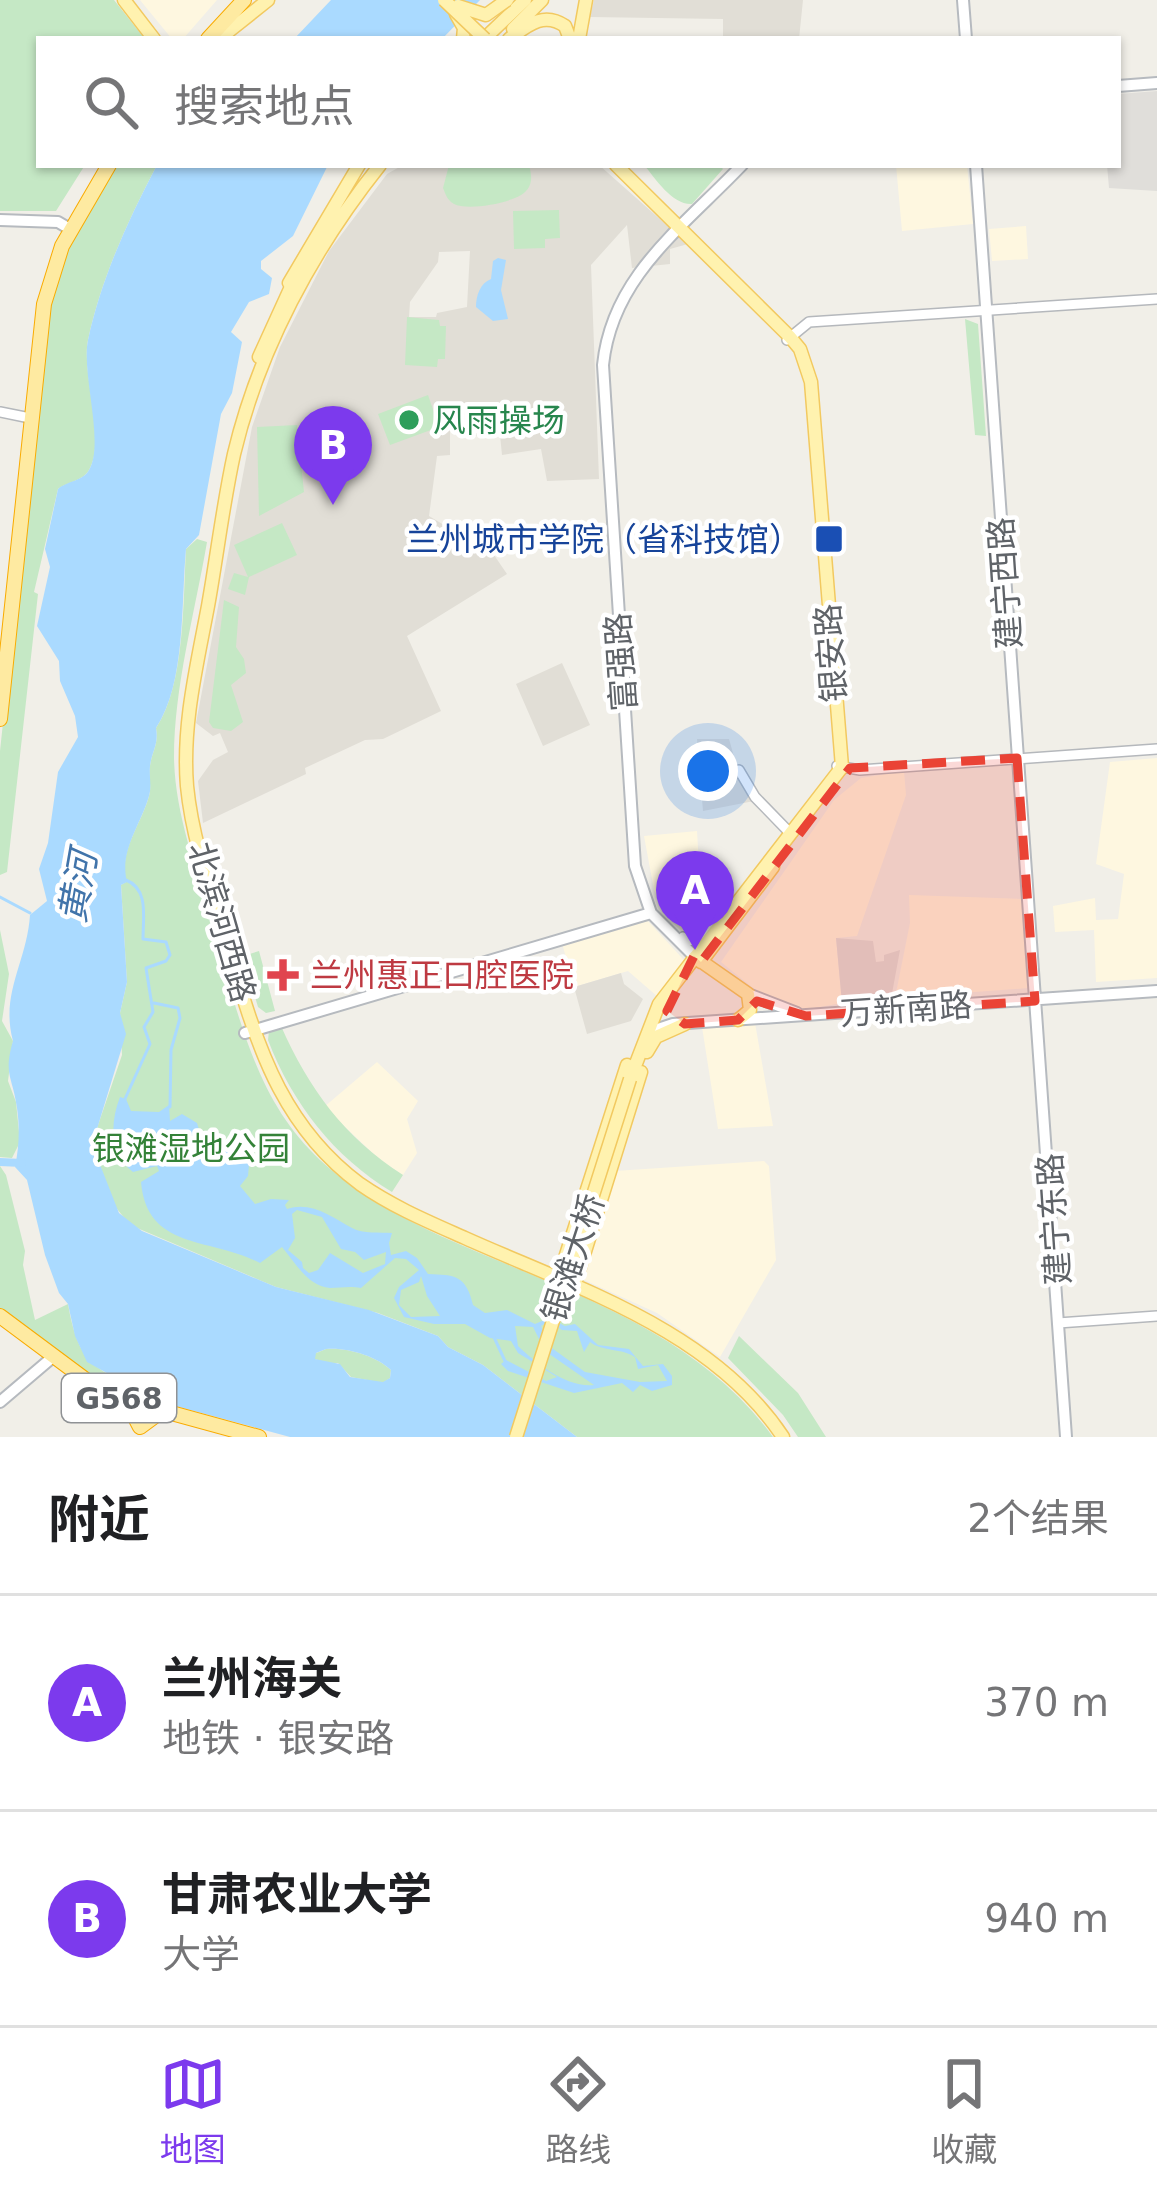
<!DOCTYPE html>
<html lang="zh">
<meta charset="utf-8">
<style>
body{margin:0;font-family:"DejaVu Sans","Noto Sans SC",sans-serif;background:#f6f6f6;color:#202124}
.you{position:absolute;left:708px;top:771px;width:42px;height:42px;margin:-30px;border:9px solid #fff;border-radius:50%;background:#1a73e8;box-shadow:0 0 0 18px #1a73e833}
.badge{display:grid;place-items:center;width:78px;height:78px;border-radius:50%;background:#7c3aed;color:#fff;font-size:39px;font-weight:700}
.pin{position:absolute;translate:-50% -99px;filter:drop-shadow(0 3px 6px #0008)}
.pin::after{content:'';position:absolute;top:63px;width:42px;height:36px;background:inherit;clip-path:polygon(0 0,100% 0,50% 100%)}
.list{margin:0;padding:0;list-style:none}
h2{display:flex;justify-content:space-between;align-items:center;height:156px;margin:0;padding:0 48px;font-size:51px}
h2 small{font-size:39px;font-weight:400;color:#757577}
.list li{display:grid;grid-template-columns:78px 1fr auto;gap:36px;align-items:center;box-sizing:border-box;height:216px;padding:0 48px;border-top:3px solid #e0e0e0}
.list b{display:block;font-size:45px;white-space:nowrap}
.list p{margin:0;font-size:39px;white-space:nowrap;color:#757577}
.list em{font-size:39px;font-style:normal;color:#757577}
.icon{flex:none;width:66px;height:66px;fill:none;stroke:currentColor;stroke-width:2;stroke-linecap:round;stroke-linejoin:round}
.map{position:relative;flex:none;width:1157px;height:1437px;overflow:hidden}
.search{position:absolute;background:#fff;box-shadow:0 3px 9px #0004;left:36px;right:36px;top:36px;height:132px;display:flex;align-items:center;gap:30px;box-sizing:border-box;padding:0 42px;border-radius:0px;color:#757577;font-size:45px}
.sheet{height:588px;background:#fff}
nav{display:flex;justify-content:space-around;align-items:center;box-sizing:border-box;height:168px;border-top:3px solid #e0e0e0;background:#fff;font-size:33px;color:#757577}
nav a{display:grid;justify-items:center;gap:6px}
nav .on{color:#7c3aed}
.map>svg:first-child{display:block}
.commercial{fill:#fef7e0}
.industrial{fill:#e0deda}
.education{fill:#e1ded6;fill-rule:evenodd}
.green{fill:#c5e8c5}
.water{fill:#aadaff;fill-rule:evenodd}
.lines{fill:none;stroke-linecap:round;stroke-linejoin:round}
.stream{stroke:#aadaff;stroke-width:3}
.river{stroke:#aadaff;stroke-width:8}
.tertiary-casing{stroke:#b5b8bc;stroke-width:12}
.secondary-casing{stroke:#b6babf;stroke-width:14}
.primary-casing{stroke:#f2c960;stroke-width:15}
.trunk-casing{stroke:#f9ab00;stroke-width:16}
.tertiary{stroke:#fff;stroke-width:9}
.secondary{stroke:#fff;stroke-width:10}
.primary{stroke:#fff2af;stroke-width:12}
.trunk{stroke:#feeaa1;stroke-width:14}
.primary-bridge-casing{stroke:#f2c960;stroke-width:15;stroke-linecap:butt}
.primary-bridge{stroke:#fff2af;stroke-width:12}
.marked{fill:#ea4335;fill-opacity:0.2;stroke:#ea4335;stroke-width:9;stroke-dasharray:24 15;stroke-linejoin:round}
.leisure-dot{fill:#2e9e5b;stroke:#fff;stroke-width:4.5}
.transit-dot{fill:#1a4fb4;stroke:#fff;stroke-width:4.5}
.health-dot{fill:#e0444e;stroke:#fff;stroke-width:4.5}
.labels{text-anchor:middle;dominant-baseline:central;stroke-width:9;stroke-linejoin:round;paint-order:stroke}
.shield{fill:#fff;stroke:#8f9295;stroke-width:3}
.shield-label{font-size:30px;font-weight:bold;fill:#5f6368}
.leisure-label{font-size:33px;fill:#27864d;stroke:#fff;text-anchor:start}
.transit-label{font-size:33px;fill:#164399;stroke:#fff;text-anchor:end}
.street-label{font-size:33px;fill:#5f6368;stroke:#fff}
.health-label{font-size:33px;fill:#be3a42;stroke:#fff;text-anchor:start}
.park-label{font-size:33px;fill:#348238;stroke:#fff}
.water-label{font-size:36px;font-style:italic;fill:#4174aa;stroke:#fff}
</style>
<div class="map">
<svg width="1157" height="1437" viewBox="0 0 1157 1437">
<rect width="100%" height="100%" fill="#f1efe8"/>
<path class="commercial" d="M 140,0 L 217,0 L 183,39 L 172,39 Z
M 896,165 L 967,165 L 973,224 L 902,231 Z
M 1026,226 L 1028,259 L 992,261 L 989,229 Z
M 1157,758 L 1157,978 L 1096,982 L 1094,930 L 1055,932 L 1053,906 L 1095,898 L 1096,920 L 1118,919 L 1124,874 L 1096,864 L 1110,762 Z
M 904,771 L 906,795 L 857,936 L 836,938 L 842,1003 L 803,1010 L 758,992 L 721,962 L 834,800 L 861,778 Z
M 697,831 L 700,882 L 718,898 L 689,938 L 666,913 L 654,890 L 644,836 Z
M 909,895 L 1022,899 L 1029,988 L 895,998 L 910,923 Z
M 645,918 L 684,960 L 658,997 L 628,971 L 574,987 L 562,943 Z
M 755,1023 L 773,1126 L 718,1129 L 702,1027 Z
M 377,1062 L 418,1101 L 407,1119 L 417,1153 L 403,1175 L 380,1160 L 324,1107 Z
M 764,1161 L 769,1166 L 776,1260 L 720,1357 L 657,1313 L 580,1278 L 615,1171 Z"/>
<path class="industrial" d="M 1157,91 L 1157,191 L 1109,188 L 1107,165 L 1118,165 L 1118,94 Z
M 836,938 L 873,941 L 876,962 L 884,961 L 884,955 L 900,950 L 891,999 L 842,1003 Z"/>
<path class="education" d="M 594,0 L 803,0 L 799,39 L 723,39 L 723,19 L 590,17 Z
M 403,165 L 599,165 L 688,244 L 670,249 L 670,264 L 632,268 L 627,225 L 591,265 L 599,479 L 547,481 L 541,449 L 502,455 L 500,435 L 472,436 L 469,408 L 454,410 L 456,427 L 450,428 L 450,455 L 437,456 L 429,516 L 494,555 L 507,574 L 407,636 L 441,711 L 383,739 L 365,740 L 305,768 L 306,774 L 203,823 L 198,781 L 213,760 L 228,752 L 220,733 L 213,736 L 196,723 L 252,427 L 280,347 L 329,251 L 387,174 ZM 470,251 L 467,307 L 437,313 L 436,317 L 409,317 L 410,302 L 438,262 L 439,252 Z
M 562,663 L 590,725 L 543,746 L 516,684 Z
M 697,739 L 729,739 L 739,774 L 754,801 L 703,811 Z
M 621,973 L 624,984 L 643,999 L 631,1021 L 587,1034 L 574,987 Z"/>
<path class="green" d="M 0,0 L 114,0 L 145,39 L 39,39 L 39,165 L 85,165 L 56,211 L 0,211 Z
M 113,165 L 157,165 C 128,220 101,279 88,340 C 81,375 107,439 89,470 C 83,481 67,482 58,489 L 34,592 L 38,594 L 7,872 L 0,875 L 0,751 L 46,319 L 62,256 Z
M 449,165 L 529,165 C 532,176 533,185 524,193 C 512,203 468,211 454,204 C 447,200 446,195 443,188 Z
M 644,165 L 719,165 L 723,169 L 692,204 C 672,205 656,179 644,165 Z
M 559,210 L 560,238 L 545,239 L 545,248 L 514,249 L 513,211 Z
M 407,317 L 439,320 L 440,326 L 446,326 L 445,359 L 438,359 L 437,367 L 405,365 Z
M 965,319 L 978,324 L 986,436 L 975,435 Z
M 428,395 L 439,427 L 390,445 L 378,414 Z
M 297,425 L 304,492 L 259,516 L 257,427 Z
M 282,523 L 297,555 L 249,577 L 245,595 L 228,589 L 234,573 L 248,577 L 234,545 Z
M 197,539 L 207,542 C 195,612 174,687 174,758 C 175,812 195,865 210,917 C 259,1094 274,1161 452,1241 C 568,1292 696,1331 773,1437 L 577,1437 L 483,1365 L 448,1347 L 438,1336 L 378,1313 L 276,1287 L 130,1225 L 113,1204 L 99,1162 L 97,1128 L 122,1055 L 120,1013 L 127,982 L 121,885 L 126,882 C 119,850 141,825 149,796 C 152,786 148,777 150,766 C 152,751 159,744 156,728 C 185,685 183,600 186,549 Z
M 224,600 L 239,607 L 236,647 L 244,659 L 246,673 L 231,685 L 243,722 L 231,731 L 213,728 L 209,722 Z
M 0,930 L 9,974 L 2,1021 L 13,1041 L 8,1081 L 16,1102 L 20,1142 L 12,1158 L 0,1157 Z
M 259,951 L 275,1011 L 266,1013 L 258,1007 L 243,956 Z
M 281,1026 C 309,1089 344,1137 403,1175 L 392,1192 C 334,1157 292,1103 268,1040 L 269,1031 Z
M 0,1166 L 6,1175 L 25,1251 L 23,1265 L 35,1320 L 68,1304 C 78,1361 92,1369 143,1390 L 148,1397 L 146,1402 L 92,1378 L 0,1311 Z
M 739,1336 L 798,1393 L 826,1437 L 798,1437 L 783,1415 L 728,1358 Z
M 326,1349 C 347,1347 376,1356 391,1370 L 390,1378 L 383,1383 L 351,1377 L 338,1363 L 325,1363 L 315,1359 L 314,1354 Z"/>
<path class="water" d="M 331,0 L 480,0 L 442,39 L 294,39 Z
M 157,165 L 328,165 L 293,236 L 261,261 L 261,269 L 272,278 L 269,294 L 249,302 L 231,332 L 242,342 L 232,393 L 221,414 L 199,535 L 186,549 C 181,603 186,683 156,728 C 159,744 152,751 150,766 C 149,777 152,786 149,796 C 141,825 119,850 127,882 L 121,885 L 127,982 L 120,1013 L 126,1034 L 97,1129 L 99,1162 L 119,1213 L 142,1231 L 276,1287 L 369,1310 L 438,1336 L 448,1347 L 483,1365 L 577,1437 L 290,1437 L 157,1401 L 87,1362 L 75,1336 L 68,1304 L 59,1293 L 45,1255 L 27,1180 L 15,1167 C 19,1147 20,1129 17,1108 C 13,1077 3,1075 13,1041 C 0,993 27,962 30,915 L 47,901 L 39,869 L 48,843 L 58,772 L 78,737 L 75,716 L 60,681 L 59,661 L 37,626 L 50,567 L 45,549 L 58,489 C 67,481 83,481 89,470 C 105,443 81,373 88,340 C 101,279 128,220 157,165 ZM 326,1349 C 347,1347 376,1356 391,1370 L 390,1378 L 383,1382 L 350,1377 L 340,1364 L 315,1359 L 316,1353 Z
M 498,258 L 506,260 L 501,290 L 508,319 L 493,321 L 476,307 C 476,296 480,283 491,279 L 493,261 Z
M 120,1097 L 126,1099 L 131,1111 L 159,1112 L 169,1105 L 170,1121 L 182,1114 L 197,1123 L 202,1139 L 187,1141 L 183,1135 L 180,1142 L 166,1147 L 165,1159 L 179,1165 L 193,1145 L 204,1145 L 206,1139 C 223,1137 234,1148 250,1153 L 248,1176 L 240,1186 L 255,1204 L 271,1199 L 289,1200 L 285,1205 L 287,1209 C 312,1201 331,1217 352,1228 C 363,1234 380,1232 392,1233 L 389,1243 L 391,1255 L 406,1251 L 417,1258 L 428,1274 C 455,1275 466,1275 473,1305 L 485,1313 L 507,1310 L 535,1324 L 549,1318 L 565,1326 L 575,1324 L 598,1345 L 629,1349 L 643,1366 L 663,1364 L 672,1376 L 672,1385 L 652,1391 L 640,1385 L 633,1392 L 622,1383 L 574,1393 L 508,1371 L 501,1364 L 506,1360 L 546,1381 L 557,1377 L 518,1353 L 511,1341 L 490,1338 L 465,1324 L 434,1324 L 404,1317 L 394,1298 L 399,1287 L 419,1270 L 406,1259 L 395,1258 L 361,1288 C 349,1286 341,1288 330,1288 C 307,1286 295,1262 282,1247 L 260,1263 C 211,1237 147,1251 141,1182 L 159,1171 L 157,1166 L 133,1172 C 109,1154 110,1123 120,1097 ZM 297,1210 L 322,1217 L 341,1249 L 355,1252 L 364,1260 L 386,1252 L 385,1264 L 363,1273 L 330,1253 L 318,1270 L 309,1273 L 303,1268 L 302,1262 L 288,1250 L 295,1238 L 292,1214 ZM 421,1276 L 427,1296 L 440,1316 L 411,1317 L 399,1305 L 401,1290 L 419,1282 ZM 549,1321 L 562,1330 L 577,1331 L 584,1352 L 590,1342 C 603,1352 622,1348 635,1357 L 638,1369 L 658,1365 L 667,1381 L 640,1382 L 585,1372 L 549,1346 L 541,1326 ZM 515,1326 L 533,1327 L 545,1351 L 594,1385 C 567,1388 537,1364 518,1346 Z"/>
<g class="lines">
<path class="stream" d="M 0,897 L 30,913
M 154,1003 L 178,1008 L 180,1018 L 171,1050 L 170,1107
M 124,1101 L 150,1044 L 144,1027 L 153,1012 L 146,968 L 166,961 L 170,955 L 166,942 L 143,939 C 143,917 149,889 126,880
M 493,1335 L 505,1361"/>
<path class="river" d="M 0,1162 L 22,1163"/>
<g class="tertiary-casing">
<path id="tertiary" d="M 787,340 L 809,322 L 1157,299
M 0,412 L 30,418
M 837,766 L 860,770 L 1157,749
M 739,770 L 755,797 L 790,833
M 683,937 L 689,941 L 704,936 L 727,902
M 1058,1323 L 1157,1316"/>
</g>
<g class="secondary-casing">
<path id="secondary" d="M 963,0 L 966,39
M 1118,86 L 1157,83
M 976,165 L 1066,1437
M 0,220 L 58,222 L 70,229
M 694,956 L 651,913 L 635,866 L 603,365 C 612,276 683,227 742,165
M 748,994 L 797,1013
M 655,1030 L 673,1024 L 1157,991
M 245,1033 L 651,913
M 0,1402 L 54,1356"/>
</g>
<g class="primary-casing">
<path id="primary" d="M 124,0 L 154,39
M 456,14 L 464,28 L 463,39
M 513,29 L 542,0
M 219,39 L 268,0
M 484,39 L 525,0
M 509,39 C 527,26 543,11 565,26 L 570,39
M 579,39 L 586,0
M 380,165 C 313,249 259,349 234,454 C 223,504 217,556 208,606 C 197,665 182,725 187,786 C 193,848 218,910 235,970 C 259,1054 287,1130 360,1184 C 393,1207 429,1222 465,1238 C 576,1288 712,1330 783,1437
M 616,165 L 790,337 L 800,349 L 811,382 L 842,767 L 659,1004 L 630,1079
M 289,283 L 359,165
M 259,357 L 295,278
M 695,957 L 748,994 L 750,1010 L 738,1020
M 701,962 L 773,867
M 647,1052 L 656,1037 L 685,1024
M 556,1286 L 627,1065
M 572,1293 L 641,1072"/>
</g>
<g class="trunk-casing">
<path id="trunk" d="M 208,39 L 244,0
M 0,719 L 44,304 L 62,246 L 109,165
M 0,1316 L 94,1386 L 124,1400 L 259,1437
M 128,1404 L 140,1427 L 159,1413"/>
</g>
<use href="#tertiary" class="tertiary"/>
<use href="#secondary" class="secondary"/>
<use href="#primary" class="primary"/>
<use href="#trunk" class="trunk"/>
<g class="primary-bridge-casing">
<path id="primary-bridge" d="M 444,0 L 485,39
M 458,6 L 486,15 L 507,0
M 516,1437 L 630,1079"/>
</g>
<use href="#primary-bridge" class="primary-bridge"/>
</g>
<path class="marked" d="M 1017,758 L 1035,1001 L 806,1016 L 757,1001 L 738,1020 L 685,1024 L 667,1011 L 694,956 L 701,962 L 850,768 Z"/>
<circle class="leisure-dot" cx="409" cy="420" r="12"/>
<rect class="transit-dot" x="814" y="524" width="30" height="30" rx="6"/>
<path class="health-dot" d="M277 957h12v12h12v12h-12v12h-12v-12h-12v-12h12z"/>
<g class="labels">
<rect class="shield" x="62" y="1374" width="114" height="48" rx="9"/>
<g class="shield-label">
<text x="119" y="1398">G568</text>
</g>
<g class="leisure-label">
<text x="433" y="420">风雨操场</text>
</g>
<g class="transit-label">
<text x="802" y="539">兰州城市学院（省科技馆）</text>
</g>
<g class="street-label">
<text transform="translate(1005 583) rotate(-94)">建宁西路</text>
<text transform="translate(831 653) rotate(-94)">银安路</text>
<text transform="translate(621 662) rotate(-94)">富强路</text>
<text transform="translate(222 922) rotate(74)">北滨河西路</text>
<text transform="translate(906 1009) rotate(-4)">万新南路</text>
<text transform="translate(1054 1219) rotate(-94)">建宁东路</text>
<text transform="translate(573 1258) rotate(-72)">银滩大桥</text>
</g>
<g class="health-label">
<text x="310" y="975">兰州惠正口腔医院</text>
</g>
<g class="park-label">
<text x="191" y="1148">银滩湿地公园</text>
</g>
<g class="water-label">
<text transform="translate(78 887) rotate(-80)">黄河</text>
</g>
</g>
</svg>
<div class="you"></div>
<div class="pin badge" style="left:695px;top:950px">A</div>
<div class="pin badge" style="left:333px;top:505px">B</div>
<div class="search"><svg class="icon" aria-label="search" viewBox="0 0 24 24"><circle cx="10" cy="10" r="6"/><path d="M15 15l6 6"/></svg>搜索地点</div>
</div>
<section class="sheet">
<h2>附近<small>2个结果</small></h2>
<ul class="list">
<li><span class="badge">A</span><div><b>兰州海关</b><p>地铁 · 银安路</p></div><em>370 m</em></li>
<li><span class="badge">B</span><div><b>甘肃农业大学</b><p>大学</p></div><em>940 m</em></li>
</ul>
</section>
<nav>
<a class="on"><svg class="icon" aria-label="map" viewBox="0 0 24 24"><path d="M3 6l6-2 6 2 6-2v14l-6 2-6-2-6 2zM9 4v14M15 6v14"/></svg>地图</a>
<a><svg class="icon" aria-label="directions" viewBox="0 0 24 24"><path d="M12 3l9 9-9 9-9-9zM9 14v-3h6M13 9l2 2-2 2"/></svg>路线</a>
<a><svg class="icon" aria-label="saved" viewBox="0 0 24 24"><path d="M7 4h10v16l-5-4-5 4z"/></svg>收藏</a>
</nav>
